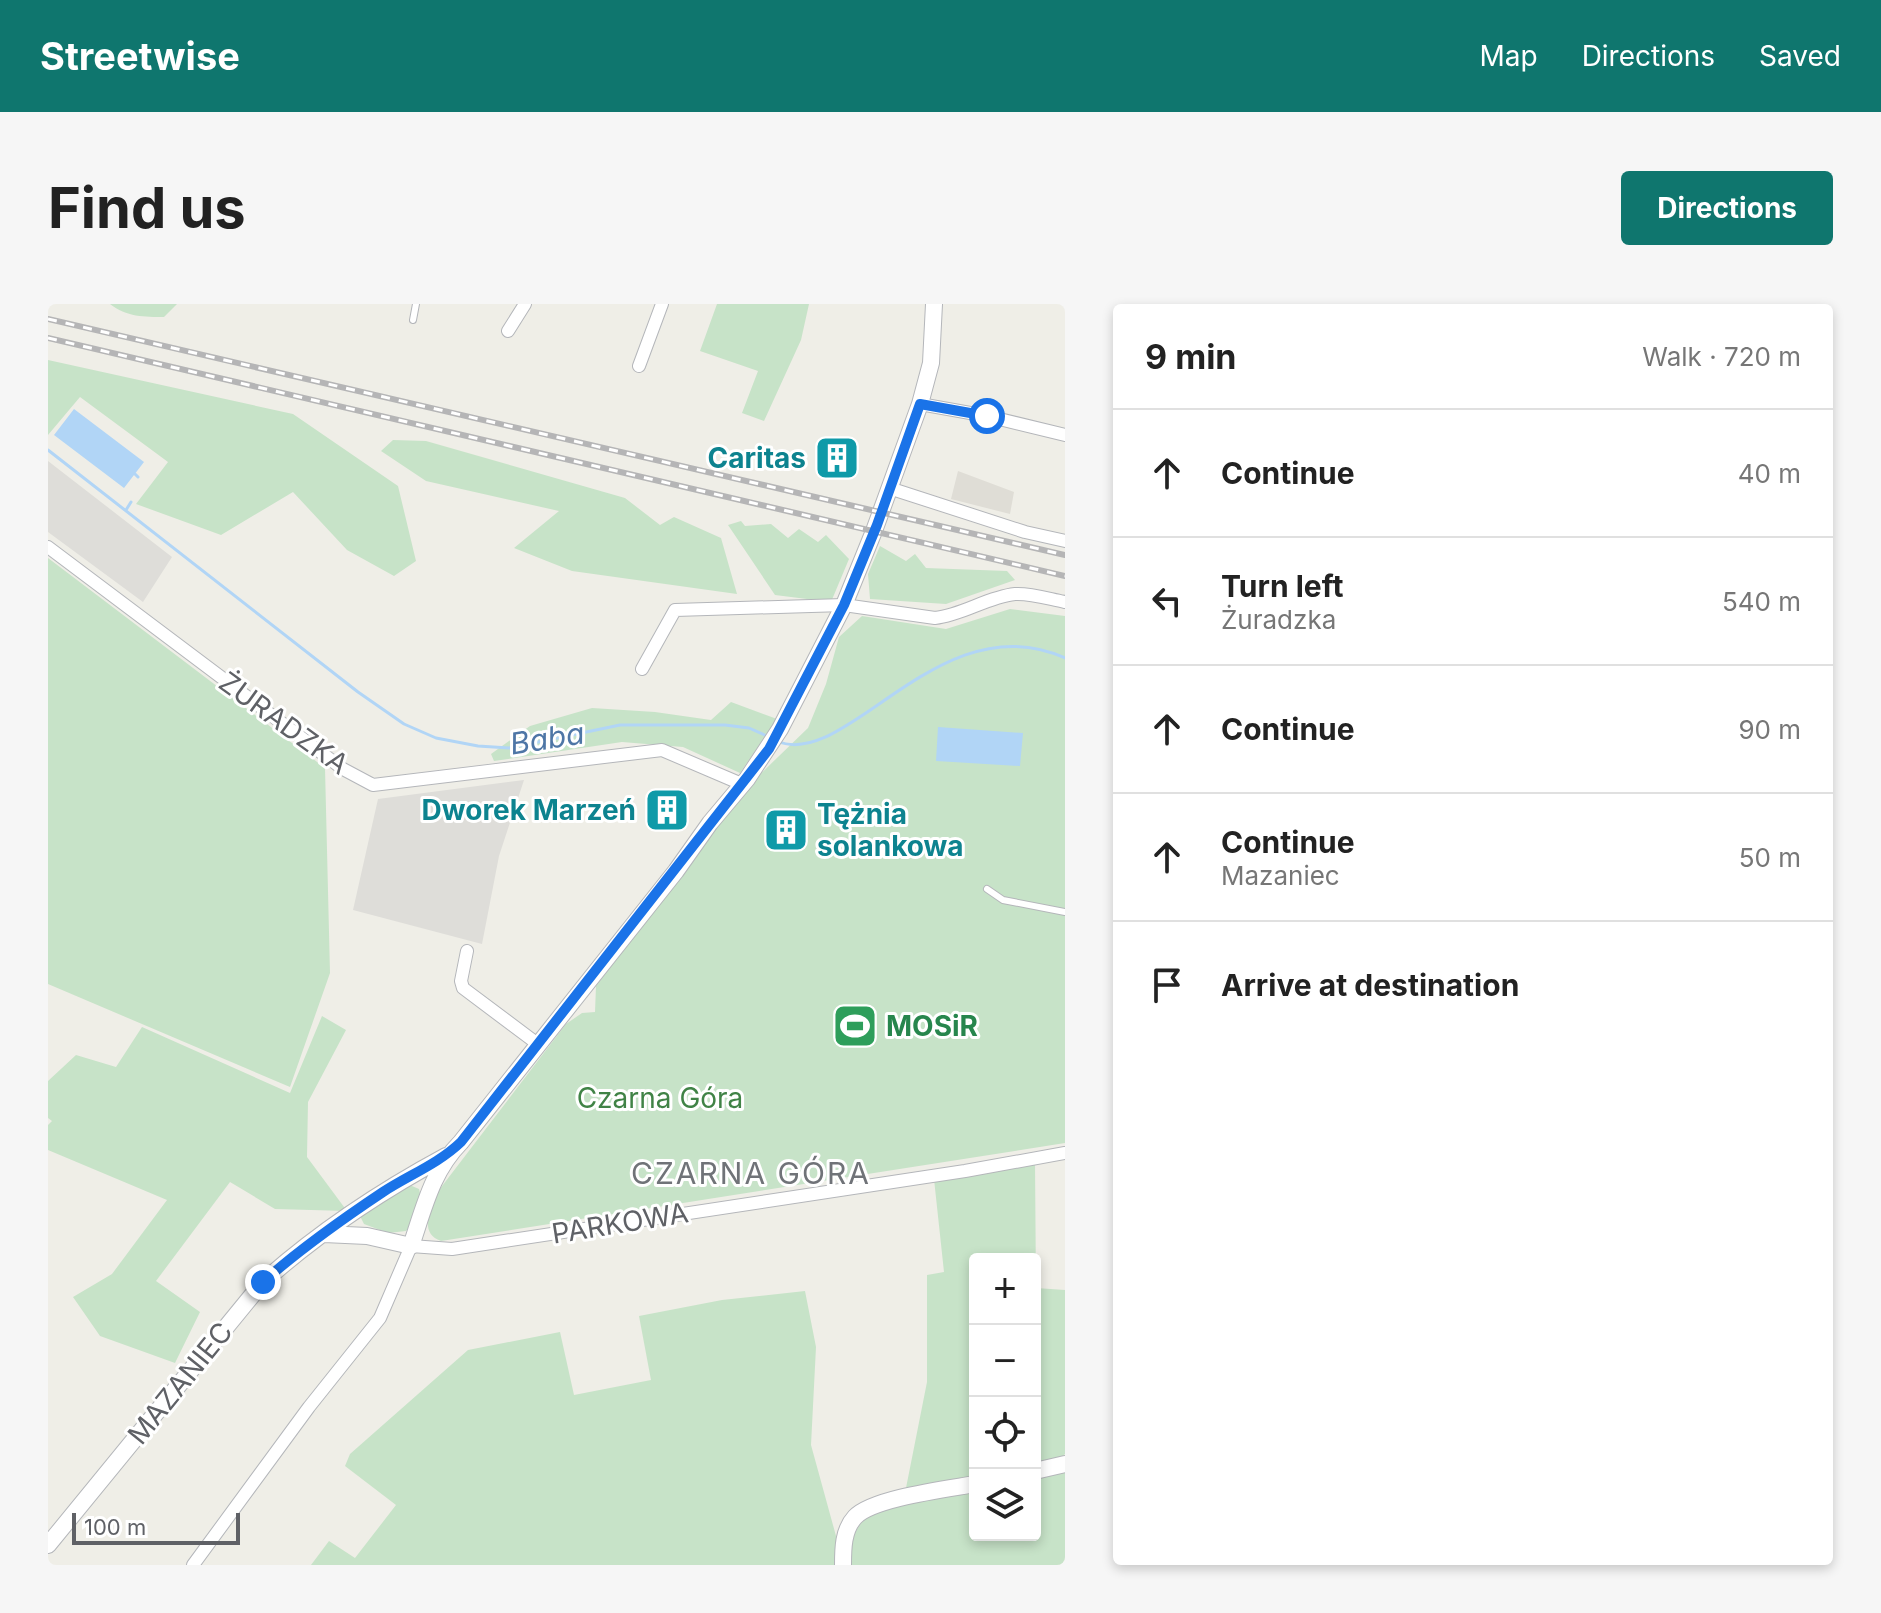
<!DOCTYPE html>
<meta charset="utf-8">
<style>
body{margin:0;font-family:Inter,sans-serif;background:#f6f6f6;color:#222}
.controls{position:absolute;right:24px;bottom:24px;display:grid;overflow:hidden;border-radius:8px;box-shadow:0 4px 12px #0003}
.controls button{width:72px;height:72px;display:grid;place-items:center;padding:0;border:0;border-bottom:2px solid #e0e0e0;background:#fff;color:#222;font:40px sans-serif}
.scale{position:absolute;left:24px;bottom:20px;width:168px;box-sizing:border-box;padding-left:8px;border:4px solid #5f6166;border-top:0;font-size:22px;line-height:28px;white-space:nowrap;color:#5f6166;-webkit-text-stroke:6px #fff;paint-order:stroke}
.stop{position:absolute;width:24px;height:24px;margin:-18px;border:6px solid #1a73e8;border-radius:50%;background:#fff}
.stop.end{background:#1a73e8;border-color:#fff;box-shadow:0 2px 8px #0008}
.list{margin:0;padding:0;list-style:none}
h2{display:flex;justify-content:space-between;align-items:center;height:104px;margin:0;padding:0 32px;font-size:34px}
h2 small{font-size:26px;font-weight:400;color:#767676}
.list li{display:grid;grid-template-columns:52px 1fr auto;gap:24px;align-items:center;box-sizing:border-box;height:128px;padding:0 32px;border-top:2px solid #e0e0e0}
.list b{display:block;font-size:30px;white-space:nowrap}
.list p{margin:0;font-size:26px;white-space:nowrap;color:#767676}
.list em{font-size:26px;font-style:normal;color:#767676}
.icon{flex:none;width:44px;height:44px;fill:none;stroke:currentColor;stroke-width:2;stroke-linecap:round;stroke-linejoin:round}
.map{position:relative;flex:none;width:1017px;height:1261px;overflow:hidden;border-radius:8px}
header{display:flex;align-items:center;gap:48px;box-sizing:border-box;height:112px;padding:0 40px;background:#0f766e;color:#fff}
header strong{font-size:38px}
nav{display:flex;gap:44px;margin-inline-start:auto;font-size:28px}
.intro{display:flex;align-items:center;justify-content:space-between;box-sizing:border-box;height:192px;padding:0 48px}
h1{margin:0;font-size:56px}
.button{padding:20px 36px;border-radius:8px;background:#0f766e;color:#fff;font-size:28px;font-weight:700}
main{display:flex;gap:48px;padding:0 48px}
aside{flex:1;background:#fff;border-radius:8px;box-shadow:0 4px 12px #0003}
.map>svg:first-child{display:block}
.industrial{fill:#deddd9}
.education{fill:#dfddd6}
.green{fill:#c7e3c8}
.water{fill:#b1d5f6}
.lines{fill:none;stroke-linecap:round;stroke-linejoin:round}
.stream{stroke:#b1d5f6;stroke-width:3}
.service-casing{stroke:#b4b6ba;stroke-width:8}
.minor-casing{stroke:#b4b6ba;stroke-width:14}
.tertiary-casing{stroke:#b4b6ba;stroke-width:18}
.service{stroke:#fff;stroke-width:6}
.minor{stroke:#fff;stroke-width:12}
.tertiary{stroke:#fff;stroke-width:16}
.rail-casing{stroke:#b5b5b6;stroke-width:6}
.rail{stroke:#fff;stroke-width:3;stroke-dasharray:9;stroke-linecap:butt}
.route{stroke:#1a73e8;stroke-width:10}
.labels{text-anchor:middle;dominant-baseline:central;stroke-width:6;stroke-linejoin:round;paint-order:stroke}
.culture-label{font-size:28px;font-weight:bold;fill:#0d838f;stroke:#fff;text-anchor:end}
.street-label{font-size:28px;fill:#5f6166;stroke:#fff}
.leisure-label{font-size:28px;font-weight:bold;fill:#27864d;stroke:#fff;text-anchor:start}
.park-label{font-size:28px;fill:#408346;stroke:#fff}
.water-label{font-size:30px;font-style:italic;fill:#4e76a6;stroke:#fff}
.neighbourhood-label{font-size:30px;letter-spacing:2px;fill:#707378;stroke:#fff}
</style>
<header>
<strong>Streetwise</strong>
<nav><a>Map</a><a>Directions</a><a>Saved</a></nav>
</header>
<div class="intro"><h1>Find us</h1><a class="button">Directions</a></div>
<main>
<div class="map">
<svg width="1017" height="1261" viewBox="0 0 1017 1261">
<rect width="100%" height="100%" fill="#efeee7"/>
<path class="industrial" d="M 0,157 L 124,253 L 95,298 L 0,228 Z
M 476,476 L 451,552 L 434,640 L 305,606 L 330,495 Z"/>
<path class="education" d="M 910,167 L 966,188 L 962,210 L 903,195 Z"/>
<path class="green" d="M 62,0 L 129,0 L 116,13 C 97,13 78,13 62,0 Z
M 669,0 L 761,0 L 753,36 L 716,117 L 694,109 L 710,67 L 652,47 Z
M 0,56 L 245,110 L 350,182 L 368,257 L 346,272 L 299,246 L 245,188 L 173,231 L 88,200 L 120,158 L 32,93 L 0,131 Z
M 345,136 L 378,137 L 577,194 L 612,221 L 626,213 L 673,234 L 689,290 L 524,267 L 466,244 L 511,207 L 378,177 L 333,147 Z
M 693,217 L 697,222 L 723,220 L 740,234 L 751,225 L 770,238 L 778,231 L 801,255 L 783,298 L 727,291 L 680,221 Z
M 832,242 L 858,257 L 867,250 L 878,264 L 959,267 L 967,276 L 898,300 L 822,295 L 820,270 Z
M 0,254 L 277,464 L 282,669 L 242,783 L 0,680 Z
M 962,305 L 1017,312 L 1017,839 L 393,937 C 369,928 384,904 391,886 L 518,720 L 534,709 L 547,708 L 548,682 L 700,482 L 760,424 L 778,380 L 791,333 L 814,312 L 898,325 Z
M 683,398 L 729,415 L 692,469 L 635,443 L 574,438 L 446,457 L 443,450 L 482,422 L 544,404 L 607,408 L 663,416 Z
M 274,712 L 298,726 L 260,798 L 259,853 L 299,907 L 227,905 L 182,878 L 108,977 L 152,1008 L 127,1059 L 52,1032 L 25,993 L 64,970 L 119,896 L 0,846 L 0,821 L 4,817 L 0,814 L 0,777 L 28,751 L 68,763 L 94,723 L 242,789 Z
M 987,859 L 988,984 L 1017,986 L 1017,1150 L 1014,1153 L 987,1159 L 987,955 L 927,955 L 927,1173 L 857,1189 L 879,1078 L 879,971 L 896,968 L 886,875 Z
M 364,882 L 371,885 C 376,903 369,913 358,927 L 340,929 L 316,920 L 313,914 L 314,908 L 350,883 Z
M 757,987 L 768,1043 L 763,1141 L 788,1232 L 788,1261 L 263,1261 L 281,1237 L 307,1254 L 348,1201 L 297,1162 L 302,1150 L 420,1046 L 512,1028 L 526,1091 L 603,1076 L 591,1012 L 674,996 Z
M 1017,1167 L 1017,1261 L 801,1261 C 801,1245 804,1227 817,1215 C 834,1201 903,1193 927,1188 L 927,1231 L 987,1231 L 987,1175 Z"/>
<path class="water" d="M 26,105 L 96,158 L 76,184 L 6,131 Z
M 890,423 L 975,429 L 972,462 L 888,457 Z"/>
<g class="lines">
<path class="stream" d="M 0,146 L 310,388 L 356,420 L 388,434 L 430,442 L 461,444 L 572,421 L 677,421 L 701,424 L 719,432
M 87,170 L 90,173
M 78,206 L 83,198
M 729,437 C 798,468 892,297 1017,354"/>
<g class="service-casing">
<path id="service" d="M 365,16 L 368,0
M 939,585 L 955,596 L 1017,608"/>
</g>
<g class="minor-casing">
<path id="minor" d="M 460,27 L 477,0
M 591,62 L 614,0
M 872,100 L 939,112 L 1017,131
M 841,184 L 977,228 L 1017,237
M 0,243 L 295,465 L 325,481 L 614,446 L 689,478 L 691,482
M 594,365 L 627,306 L 796,301 L 887,314 C 915,311 939,293 967,290 C 983,289 1001,295 1017,298
M 419,647 L 413,677 L 415,684 L 491,741
M 145,1261 L 261,1103 L 332,1014 L 363,942 L 404,945 L 917,867 L 1017,849"/>
</g>
<g class="tertiary-casing">
<path id="tertiary" d="M 276,930 L 319,932 L 363,942 C 376,904 384,867 413,838 L 628,567 L 662,519 L 699,475 L 732,425 L 796,301 L 826,227 L 872,100 L 883,59 L 886,0
M 987,1167 L 1017,1160
M 0,1241 L 215,978 C 270,929 333,887 398,852
M 795,1261 C 795,1245 795,1226 807,1213 C 825,1194 899,1185 927,1180"/>
</g>
<use href="#service" class="service"/>
<use href="#minor" class="minor"/>
<use href="#tertiary" class="tertiary"/>
<g class="rail-casing">
<path id="rail" d="M 0,15 L 1017,251
M 0,34 L 1017,272"/>
</g>
<use href="#rail" class="rail"/>
</g>
<g class="lines">
<path class="route" d="M 215,978 C 252,945 293,916 335,888 C 361,871 390,860 413,838 L 721,445 L 796,301 L 829,221 L 872,100 L 939,112"/>
</g>
<defs>
<g id="building-square" transform="scale(2.3)"><rect x="-9" y="-9" width="18" height="18" rx="4" fill="#0f9aa8" stroke="#fff"/><path d="M-4-6H4V6H1V3H-1V6H-4ZM-2.5-4.3h1.7v1.8h-1.7ZM.8-4.3h1.7v1.8H.8ZM-2.5-1h1.7V.8h-1.7ZM.8-1h1.7V.8H.8Z" fill="#fff"/></g>
<g id="stadium-square" transform="scale(2.3)"><rect x="-9" y="-9" width="18" height="18" rx="4" fill="#2e9e5b" stroke="#fff"/><path d="M0-5a6.5 5 0 1 0 0 10a6.5 5 0 1 0 0-10ZM-3.5-1.8h7v3.6h-7Z" fill="#fff"/></g>
</defs>
<g fill-rule="evenodd">
<use href="#building-square" x="789" y="154"/>
<use href="#building-square" x="619" y="506"/>
<use href="#building-square" x="738" y="526"/>
<use href="#stadium-square" x="807" y="722"/>
</g>
<g class="labels">
<g class="culture-label">
<text x="758" y="154">Caritas</text>
<text x="588" y="506">Dworek Marzeń</text>
<text x="769" y="510" text-anchor="start">Tężnia<tspan x="769" dy="32">solankowa</tspan></text>
</g>
<g class="street-label">
<text transform="translate(236 419) rotate(36)">ŻURADZKA</text>
<text transform="translate(572 919) rotate(-9)">PARKOWA</text>
<text transform="translate(132 1079) rotate(-51)">MAZANIEC</text>
</g>
<g class="leisure-label">
<text x="838" y="722">MOSiR</text>
</g>
<g class="park-label">
<text x="612" y="794">Czarna Góra</text>
</g>
<g class="water-label">
<text transform="translate(499 434) rotate(-9)">Baba</text>
</g>
<g class="neighbourhood-label">
<text x="703" y="869">CZARNA GÓRA</text>
</g>
</g>
</svg>
<div class="controls">
<button>+</button>
<button>−</button>
<button><svg class="icon" aria-label="locate" viewBox="0 0 24 24"><circle cx="12" cy="12" r="6"/><path d="M12 2v4M12 18v4M2 12h4M18 12h4"/></svg></button>
<button><svg class="icon" aria-label="layers" viewBox="0 0 24 24"><path d="M12 4l9 5-9 5-9-5zM3 14l9 5 9-5"/></svg></button>
</div>
<div class="scale">100 m</div>
<div class="stop" style="left:939px;top:112px"></div>
<div class="stop end" style="left:215px;top:978px"></div>
</div>
<aside>
<h2>9 min<small>Walk · 720 m</small></h2>
<ul class="list">
<li><svg class="icon" aria-label="ahead" viewBox="0 0 24 24"><path d="M12 20V5M6 11l6-6 6 6"/></svg><div><b>Continue</b></div><em>40 m</em></li>
<li><svg class="icon" aria-label="left" viewBox="0 0 24 24"><path d="M17 20v-9H6M10 6l-5 5 5 5"/></svg><div><b>Turn left</b><p>Żuradzka</p></div><em>540 m</em></li>
<li><svg class="icon" aria-label="ahead" viewBox="0 0 24 24"><path d="M12 20V5M6 11l6-6 6 6"/></svg><div><b>Continue</b></div><em>90 m</em></li>
<li><svg class="icon" aria-label="ahead" viewBox="0 0 24 24"><path d="M12 20V5M6 11l6-6 6 6"/></svg><div><b>Continue</b><p>Mazaniec</p></div><em>50 m</em></li>
<li><svg class="icon" aria-label="arrive" viewBox="0 0 24 24"><path d="M6 21V4h12l-3 4 3 4H6"/></svg><div><b>Arrive at destination</b></div></li>
</ul>
</aside>
</main>
